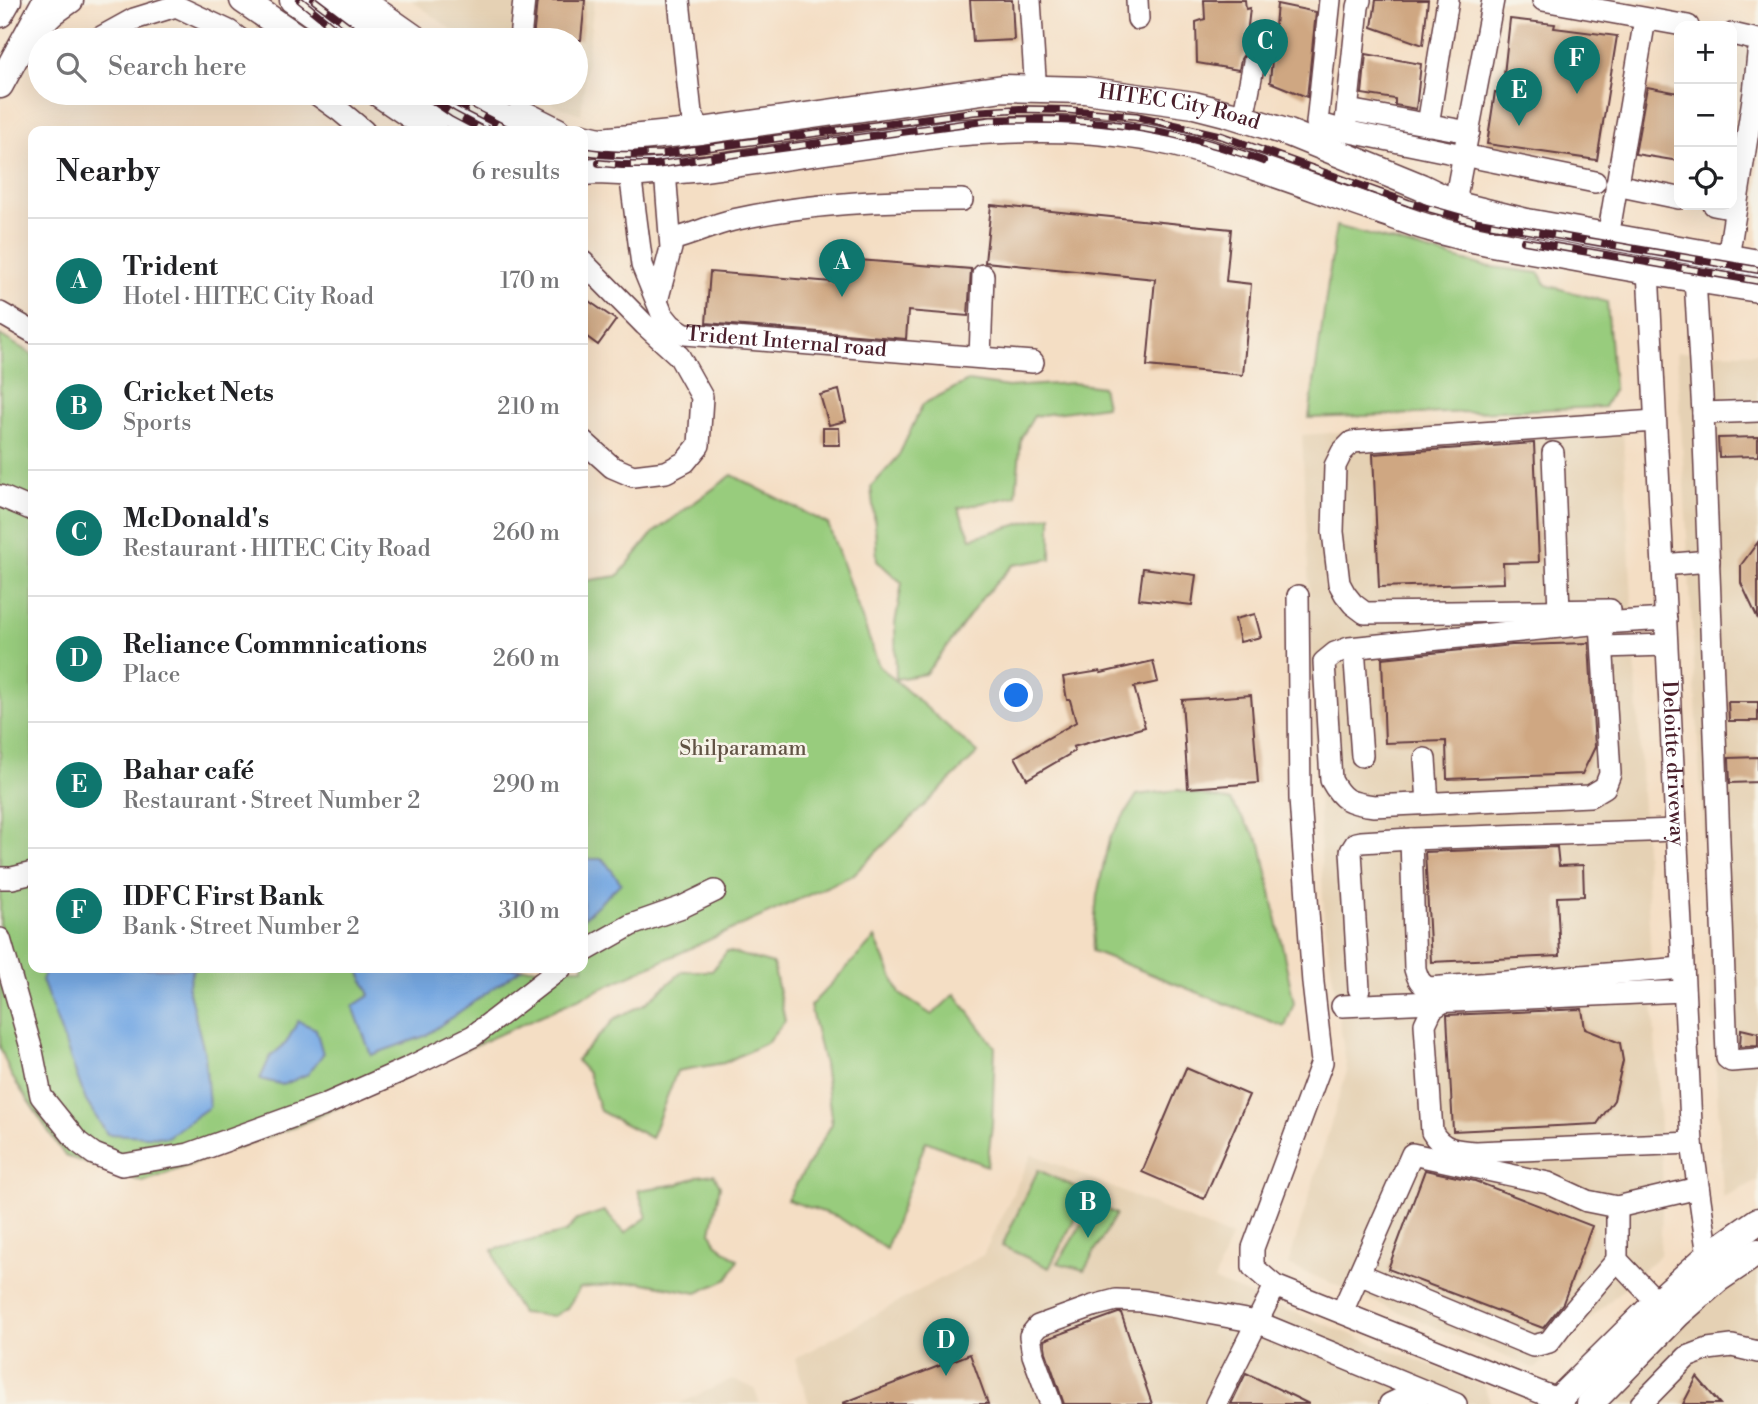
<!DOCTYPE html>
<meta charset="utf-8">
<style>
body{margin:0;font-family:"Libre Bodoni",serif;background:#f6f6f6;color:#202124}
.controls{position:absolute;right:21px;top:21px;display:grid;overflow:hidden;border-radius:14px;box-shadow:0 7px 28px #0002}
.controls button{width:63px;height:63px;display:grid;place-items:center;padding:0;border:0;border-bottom:2px solid #e0e0e0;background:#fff;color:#202124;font:35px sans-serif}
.you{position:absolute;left:1017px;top:696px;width:24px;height:24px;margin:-18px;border:5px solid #fff;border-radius:50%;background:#1a73e8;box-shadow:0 0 0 10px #1a73e833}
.badge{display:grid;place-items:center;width:46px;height:46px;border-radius:50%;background:#0f766e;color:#fff;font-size:23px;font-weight:700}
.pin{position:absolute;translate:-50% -58px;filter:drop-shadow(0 2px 4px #0008)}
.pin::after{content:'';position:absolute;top:37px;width:24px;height:21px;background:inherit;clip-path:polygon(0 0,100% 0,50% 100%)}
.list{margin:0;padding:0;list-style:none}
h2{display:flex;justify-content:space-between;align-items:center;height:91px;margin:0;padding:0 28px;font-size:30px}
h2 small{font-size:23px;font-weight:400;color:#757577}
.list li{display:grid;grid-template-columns:46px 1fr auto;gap:21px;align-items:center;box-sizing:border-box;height:126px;padding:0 28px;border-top:2px solid #e0e0e0}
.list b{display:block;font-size:26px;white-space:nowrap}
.list p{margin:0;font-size:23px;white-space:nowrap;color:#757577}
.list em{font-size:23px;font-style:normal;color:#757577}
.icon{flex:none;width:38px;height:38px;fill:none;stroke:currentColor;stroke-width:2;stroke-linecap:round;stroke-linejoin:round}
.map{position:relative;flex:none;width:1758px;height:1404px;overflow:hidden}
.search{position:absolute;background:#fff;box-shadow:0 7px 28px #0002;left:28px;top:28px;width:560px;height:77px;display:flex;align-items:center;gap:18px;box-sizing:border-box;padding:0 24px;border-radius:38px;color:#757577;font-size:26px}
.panel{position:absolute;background:#fff;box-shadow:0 7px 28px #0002;left:28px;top:126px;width:560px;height:847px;border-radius:14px}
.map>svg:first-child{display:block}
.built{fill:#e5d1b4}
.green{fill:#98cc7d;stroke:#717654;stroke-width:2}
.water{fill:#78aae4;stroke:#616488;stroke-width:2}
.building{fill:#cfa782}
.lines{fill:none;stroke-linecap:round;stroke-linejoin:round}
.minor-casing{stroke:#643c42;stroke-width:24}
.major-casing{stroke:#643c42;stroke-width:29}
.minor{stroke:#fff;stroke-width:21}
.major{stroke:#fff;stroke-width:26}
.rail-casing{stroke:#4a1f2b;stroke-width:8}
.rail{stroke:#f7f3e8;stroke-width:5;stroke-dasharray:16;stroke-linecap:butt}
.labels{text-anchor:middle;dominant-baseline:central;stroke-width:5;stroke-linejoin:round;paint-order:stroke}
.street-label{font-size:21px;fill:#4a1f2b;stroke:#f7f3e8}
.park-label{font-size:21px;fill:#615344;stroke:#f7f3e8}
</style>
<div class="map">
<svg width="1758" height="1404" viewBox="0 0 1758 1404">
<rect width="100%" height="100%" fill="#f7f3e8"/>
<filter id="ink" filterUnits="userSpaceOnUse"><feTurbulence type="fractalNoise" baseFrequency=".0143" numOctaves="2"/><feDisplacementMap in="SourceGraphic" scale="14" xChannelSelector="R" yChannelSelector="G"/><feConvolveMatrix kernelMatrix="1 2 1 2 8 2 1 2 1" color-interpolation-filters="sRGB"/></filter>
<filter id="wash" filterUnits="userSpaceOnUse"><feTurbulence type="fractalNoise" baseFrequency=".00686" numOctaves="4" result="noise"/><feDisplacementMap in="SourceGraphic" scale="28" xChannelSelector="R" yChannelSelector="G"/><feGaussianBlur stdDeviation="1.57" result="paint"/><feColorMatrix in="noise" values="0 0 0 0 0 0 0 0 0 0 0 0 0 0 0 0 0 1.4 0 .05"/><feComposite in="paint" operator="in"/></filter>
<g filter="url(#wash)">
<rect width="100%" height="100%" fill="#f4dec4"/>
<path class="built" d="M 411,0 L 594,0 L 581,114 L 554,105 L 537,93 L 576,93 L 576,40 L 466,40 Z
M 1677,352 L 1758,353 L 1758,1181 L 1723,1197 Z
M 1622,411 L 1663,1188 L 1660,1255 L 1535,1369 L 1288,1265 L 1347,1071 L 1324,920 L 1302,435 Z
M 1032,1154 L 1231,1237 L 1214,1281 L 1484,1386 L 1491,1404 L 809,1404 L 795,1359 L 983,1255 Z
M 1758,1260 L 1758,1404 L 1600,1404 L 1627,1373 Z
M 732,1379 L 754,1388 L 760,1404 L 679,1404 Z"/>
<path class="green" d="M 1336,226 L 1484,266 L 1539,273 L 1546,285 L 1607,302 L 1614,388 L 1604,407 L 1309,418 Z
M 0,335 L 33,355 L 33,968 L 583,968 L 583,581 L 618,576 L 653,533 L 732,475 L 828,524 L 879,666 L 978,753 L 853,875 L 296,1126 L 143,1182 L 65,1156 L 11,1075 L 0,1047 Z
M 968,381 L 1008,387 L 1072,383 L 1102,387 L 1106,406 L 1034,416 L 1021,438 L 1016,496 L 958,508 L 971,538 L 1051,515 L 1051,559 L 1013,565 L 983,597 L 944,651 L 925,674 L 896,679 L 895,624 L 902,583 L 877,561 L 875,526 L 871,487 L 898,457 L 923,404 Z
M 1178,790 L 1230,801 L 1261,844 L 1294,1003 L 1285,1027 L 1092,951 L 1097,896 L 1109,839 L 1137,795 Z
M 875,938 L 900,994 L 932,1015 L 955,994 L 995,1047 L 992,1125 L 987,1166 L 926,1141 L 886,1249 L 838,1217 L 787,1200 L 832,1124 L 824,1064 L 810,1006 Z
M 727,951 L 773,964 L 785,1021 L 768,1042 L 724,1063 L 677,1071 L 651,1138 L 600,1111 L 588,1073 L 576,1060 L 616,1018 L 645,1004 L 683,971 L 712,971 Z
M 1038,1170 L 1088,1193 L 1049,1268 L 1002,1246 Z
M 714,1174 L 720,1186 L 711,1232 L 716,1243 L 738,1260 L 728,1279 L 697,1293 L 639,1282 L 580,1288 L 567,1308 L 554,1316 L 521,1313 L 505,1287 L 493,1250 L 566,1232 L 577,1220 L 604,1211 L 625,1233 L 647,1217 L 638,1190 L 679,1184 L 698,1176 Z
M 1094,1204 L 1116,1214 L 1084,1270 L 1058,1263 Z"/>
<path class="water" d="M 583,859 L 603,859 L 621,883 L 583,919 Z
M 47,968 L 193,968 L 188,988 L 205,1055 L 209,1107 L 167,1137 L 107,1134 L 86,1101 L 42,980 Z
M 358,968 L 522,968 L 425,1036 L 371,1055 L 353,1006 L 370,995 Z
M 298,1021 L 316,1029 L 323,1054 L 308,1074 L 283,1085 L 260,1079 L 270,1057 L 286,1043 Z"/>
<g id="blocks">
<path class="building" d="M 537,0 L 585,0 L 581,40 L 533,40 Z
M 970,0 L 1012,0 L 1014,40 L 973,42 Z
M 1204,0 L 1245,0 L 1246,9 L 1250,8 L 1245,53 L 1241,59 L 1239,70 L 1197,63 L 1196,22 L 1205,19 Z
M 1376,0 L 1428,0 L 1423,45 L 1372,27 Z
M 1277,4 L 1316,12 L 1307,97 L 1270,82 Z
M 1510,19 L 1555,24 L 1554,28 L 1617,36 L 1597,160 L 1487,144 L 1495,92 L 1502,93 Z
M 1366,54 L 1421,64 L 1416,109 L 1395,105 L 1395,99 L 1362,94 Z
M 1647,87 L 1679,93 L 1679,161 L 1635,154 Z
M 991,205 L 1231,229 L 1226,281 L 1251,284 L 1243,375 L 1147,366 L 1155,279 L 985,262 Z
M 846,259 L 971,269 L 968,316 L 908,311 L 906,339 L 706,323 L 710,272 L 844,283 Z
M 583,297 L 616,320 L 598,345 L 583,334 Z
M 839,390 L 846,421 L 829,425 L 820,395 Z
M 823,428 L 839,428 L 840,445 L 823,445 Z
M 1758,437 L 1758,456 L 1719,457 L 1718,438 Z
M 1534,443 L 1539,562 L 1503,563 L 1504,583 L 1379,587 L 1373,454 Z
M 1758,542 L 1758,619 L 1741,583 L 1741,565 Z
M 1143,568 L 1196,575 L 1192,605 L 1139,599 Z
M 1255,614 L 1261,637 L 1240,642 L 1235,619 Z
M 1589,643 L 1595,747 L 1582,774 L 1447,779 L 1446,741 L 1385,743 L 1382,658 L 1512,645 Z
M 1153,661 L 1158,682 L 1134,687 L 1145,727 L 1073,747 L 1075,751 L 1027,779 L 1015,757 L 1076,722 L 1070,700 L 1067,700 L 1063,677 L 1100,671 L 1101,673 Z
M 1251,695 L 1258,783 L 1188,788 L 1182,700 Z
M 1728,702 L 1758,702 L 1758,721 L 1729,721 Z
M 1758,757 L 1758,782 L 1730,783 L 1729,758 Z
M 1557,847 L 1559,866 L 1583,865 L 1584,896 L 1557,897 L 1560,956 L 1431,962 L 1425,852 Z
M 1582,1009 L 1585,1029 L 1620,1043 L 1623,1061 L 1614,1100 L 1597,1124 L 1453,1131 L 1447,1015 Z
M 1741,1029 L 1758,1033 L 1758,1046 L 1740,1047 Z
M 1186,1068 L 1249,1095 L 1204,1199 L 1142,1172 Z
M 1425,1170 L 1475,1181 L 1592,1226 L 1563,1303 L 1543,1328 L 1388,1269 Z
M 1118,1313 L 1121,1313 L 1152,1404 L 1064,1404 L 1046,1352 L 1044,1340 Z
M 970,1354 L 988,1404 L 843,1404 L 843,1403 Z
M 1246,1373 L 1309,1404 L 1231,1404 Z
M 1697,1377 L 1720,1404 L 1683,1404 Z"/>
</g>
</g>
<g filter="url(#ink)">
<use href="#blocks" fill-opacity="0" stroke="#643c42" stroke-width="2"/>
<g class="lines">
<g class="minor-casing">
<g id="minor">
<path d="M 679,0 L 691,113 L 701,131"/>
<path d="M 1030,0 L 1035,78 L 1039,90"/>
<path d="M 1137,0 L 1138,19"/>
<path d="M 1330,0 L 1317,123 L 1345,131 L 1595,182"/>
<path d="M 1543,0 L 1688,26"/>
<path d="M 1732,34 L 1758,40"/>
<path d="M 520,39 L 524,0"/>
<path d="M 96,40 L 134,19 L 176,6 L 229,31 L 241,40"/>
<path d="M 315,93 L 340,111 L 364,131"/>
<path d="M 1348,110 L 1469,132"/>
<path d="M 1243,119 L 1254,62"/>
<path d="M 1428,125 L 1448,0"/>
<path d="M 1345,131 L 1358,7 L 1360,0"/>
<path id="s1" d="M 630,173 L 642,265 L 662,314 L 671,325 L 685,334 L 1033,362"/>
<path d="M 1616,185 L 1679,198"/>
<path d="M 1458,205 L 1457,191 L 1493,0"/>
<path d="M 1714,205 L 1735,209"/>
<path d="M 1608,237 L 1645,19"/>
<path d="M 671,240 C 692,235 712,225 733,220 C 808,203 885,200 962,200"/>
<path d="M 1728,258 L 1754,93 L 1758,54"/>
<path d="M 583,262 L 645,325 L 679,356 L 702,397 L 699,445 L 685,462 L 666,472 L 633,476 L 612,467 L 583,441"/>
<path id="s2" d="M 1648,270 L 1692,1143 L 1708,1256 L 1714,1269"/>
<path d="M 1695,279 L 1703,413 L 1727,1055 L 1727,1058 L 1731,1061 L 1758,1059"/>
<path d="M 657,301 L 671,248 L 665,171"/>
<path d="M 0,313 L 33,332"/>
<path d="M 980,357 L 983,275"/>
<path d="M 1703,413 L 1758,411"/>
<path d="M 1553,453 L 1559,611"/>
<path d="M 0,496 L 33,510"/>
<path d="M 1663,565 L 1709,561"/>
<path d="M 1298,596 L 1300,799 L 1313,983 L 1322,1062 L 1253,1248 L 1253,1267 L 1275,1286 L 1557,1399 L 1563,1404"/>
<path d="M 1610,610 L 1365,613 L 1353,604 L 1345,594 L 1339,583 L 1333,532 L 1335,466 L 1342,452 L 1352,442 L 1655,421"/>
<path d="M 1601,623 L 1610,774 L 1605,787 L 1590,796 L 1373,806 C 1349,802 1343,802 1331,780 L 1324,662 L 1335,653 L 1349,648 L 1601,623 L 1666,619"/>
<path d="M 1603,647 L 1666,645"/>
<path d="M 1354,648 L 1362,756"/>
<path d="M 1425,759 L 1428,803"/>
<path d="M 1676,830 L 1411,839 L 1415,969 C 1418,979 1420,984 1429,988 L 1683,968"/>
<path d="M 0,878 L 12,878 L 33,873"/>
<path d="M 0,939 L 32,1051 L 41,1096 L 78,1142 L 94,1154 L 122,1165 L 189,1154 L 322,1106 L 408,1068 L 473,1036 L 561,968"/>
<path d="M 583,952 L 631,925 L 682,907 L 715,891"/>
<path d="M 1359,989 L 1351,851 L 1356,843 L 1361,842 L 1411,839"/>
<path d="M 1443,1002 L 1432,1009 L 1425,1024 L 1432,1132 C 1442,1150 1457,1151 1476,1152 L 1692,1143"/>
<path d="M 1342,1006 L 1684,991"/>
<path d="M 1617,1207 L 1617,1260 L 1657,1302"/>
<path d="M 1359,1274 L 1533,1346 L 1549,1342 L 1565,1321 L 1617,1260"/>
<path d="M 1342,1312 L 1412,1154 L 1548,1183 L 1587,1201 L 1617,1207 L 1698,1188"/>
<path d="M 1051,1404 L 1033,1355 L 1030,1336 L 1038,1326 L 1093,1306 L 1116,1300 L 1142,1301 L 1257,1322 L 1456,1404"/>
<path d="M 1216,1404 L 1275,1286"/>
<path d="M 1390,1404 L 1403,1398 L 1417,1404"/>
<path d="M 1641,1404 L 1687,1357 L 1708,1349 L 1732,1346 L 1758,1352"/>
</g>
</g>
<g class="major-casing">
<g id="major">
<path d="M 243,0 L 301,40"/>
<path d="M 293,0 L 349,40"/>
<path d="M 326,0 L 382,40"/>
<path d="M 360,0 L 417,40"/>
<path d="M 0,14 L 8,0"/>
<path d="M 36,28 L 53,12 L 70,0"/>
<path d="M 0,85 L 46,0"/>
<path d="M 378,93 L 434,131"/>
<path d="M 422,93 L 475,131"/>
<path d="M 456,93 L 476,106 L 535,131"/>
<path d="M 521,113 L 557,131"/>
<path id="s3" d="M 583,137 L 600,141 L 701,131 L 1003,88 L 1085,90 L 1194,105 L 1229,114 L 1289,133 L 1421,187 L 1458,205 L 1527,222 L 1758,263"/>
<path d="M 583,172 L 597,171 L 641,173 L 705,168 L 952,133 C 1026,127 1101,126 1174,143 C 1242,160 1308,186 1375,209 C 1393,215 1411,223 1430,228 C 1474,241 1520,248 1565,256 C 1629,268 1694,279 1758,289"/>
<path d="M 1554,1404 L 1657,1302 L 1708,1256 L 1758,1221"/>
<path d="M 1590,1404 L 1678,1314 L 1718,1279 L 1758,1252"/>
</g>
</g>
<use href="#minor" class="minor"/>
<use href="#major" class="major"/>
<g class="rail-casing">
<path id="rail" d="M 300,0 L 349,40
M 314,0 L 367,40
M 422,93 L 453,114 L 485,131
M 441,93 L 460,105 L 511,131
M 583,151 C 609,156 635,155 661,154 L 973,112 L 1020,109 L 1067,110 L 1136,116 L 1222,136 L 1409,203 L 1473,221 L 1758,270
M 599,163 L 622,165 L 655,165 L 991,120 C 1020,120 1049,119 1078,121 C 1141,125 1204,139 1263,161
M 1524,241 L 1758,281"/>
</g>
<use href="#rail" class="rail"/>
</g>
</g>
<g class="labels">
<g class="street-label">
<text stroke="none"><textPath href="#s3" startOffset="602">HITEC City Road</textPath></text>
<text stroke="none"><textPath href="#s1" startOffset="278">Trident Internal road</textPath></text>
<text stroke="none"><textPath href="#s2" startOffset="494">Deloitte driveway</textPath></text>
</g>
<g class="park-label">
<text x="743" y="749">Shilparamam</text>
</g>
</g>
</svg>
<div class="controls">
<button>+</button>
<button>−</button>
<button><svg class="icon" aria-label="locate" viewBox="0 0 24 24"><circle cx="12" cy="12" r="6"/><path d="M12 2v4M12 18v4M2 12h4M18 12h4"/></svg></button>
</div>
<div class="you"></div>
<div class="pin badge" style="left:842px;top:297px">A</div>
<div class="pin badge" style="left:1088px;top:1238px">B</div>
<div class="pin badge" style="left:1265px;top:77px">C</div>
<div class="pin badge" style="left:946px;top:1376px">D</div>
<div class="pin badge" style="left:1519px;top:126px">E</div>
<div class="pin badge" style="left:1577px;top:94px">F</div>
<div class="search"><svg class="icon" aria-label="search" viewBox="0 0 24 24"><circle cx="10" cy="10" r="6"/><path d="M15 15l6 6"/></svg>Search here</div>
<section class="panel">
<h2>Nearby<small>6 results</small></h2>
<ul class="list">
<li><span class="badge">A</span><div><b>Trident</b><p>Hotel · HITEC City Road</p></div><em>170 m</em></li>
<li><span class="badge">B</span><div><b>Cricket Nets</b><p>Sports</p></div><em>210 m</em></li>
<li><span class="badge">C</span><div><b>McDonald's</b><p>Restaurant · HITEC City Road</p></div><em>260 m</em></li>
<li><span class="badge">D</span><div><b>Reliance Commnications</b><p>Place</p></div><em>260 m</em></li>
<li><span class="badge">E</span><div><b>Bahar café</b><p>Restaurant · Street Number 2</p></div><em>290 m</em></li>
<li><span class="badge">F</span><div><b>IDFC First Bank</b><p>Bank · Street Number 2</p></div><em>310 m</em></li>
</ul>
</section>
</div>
